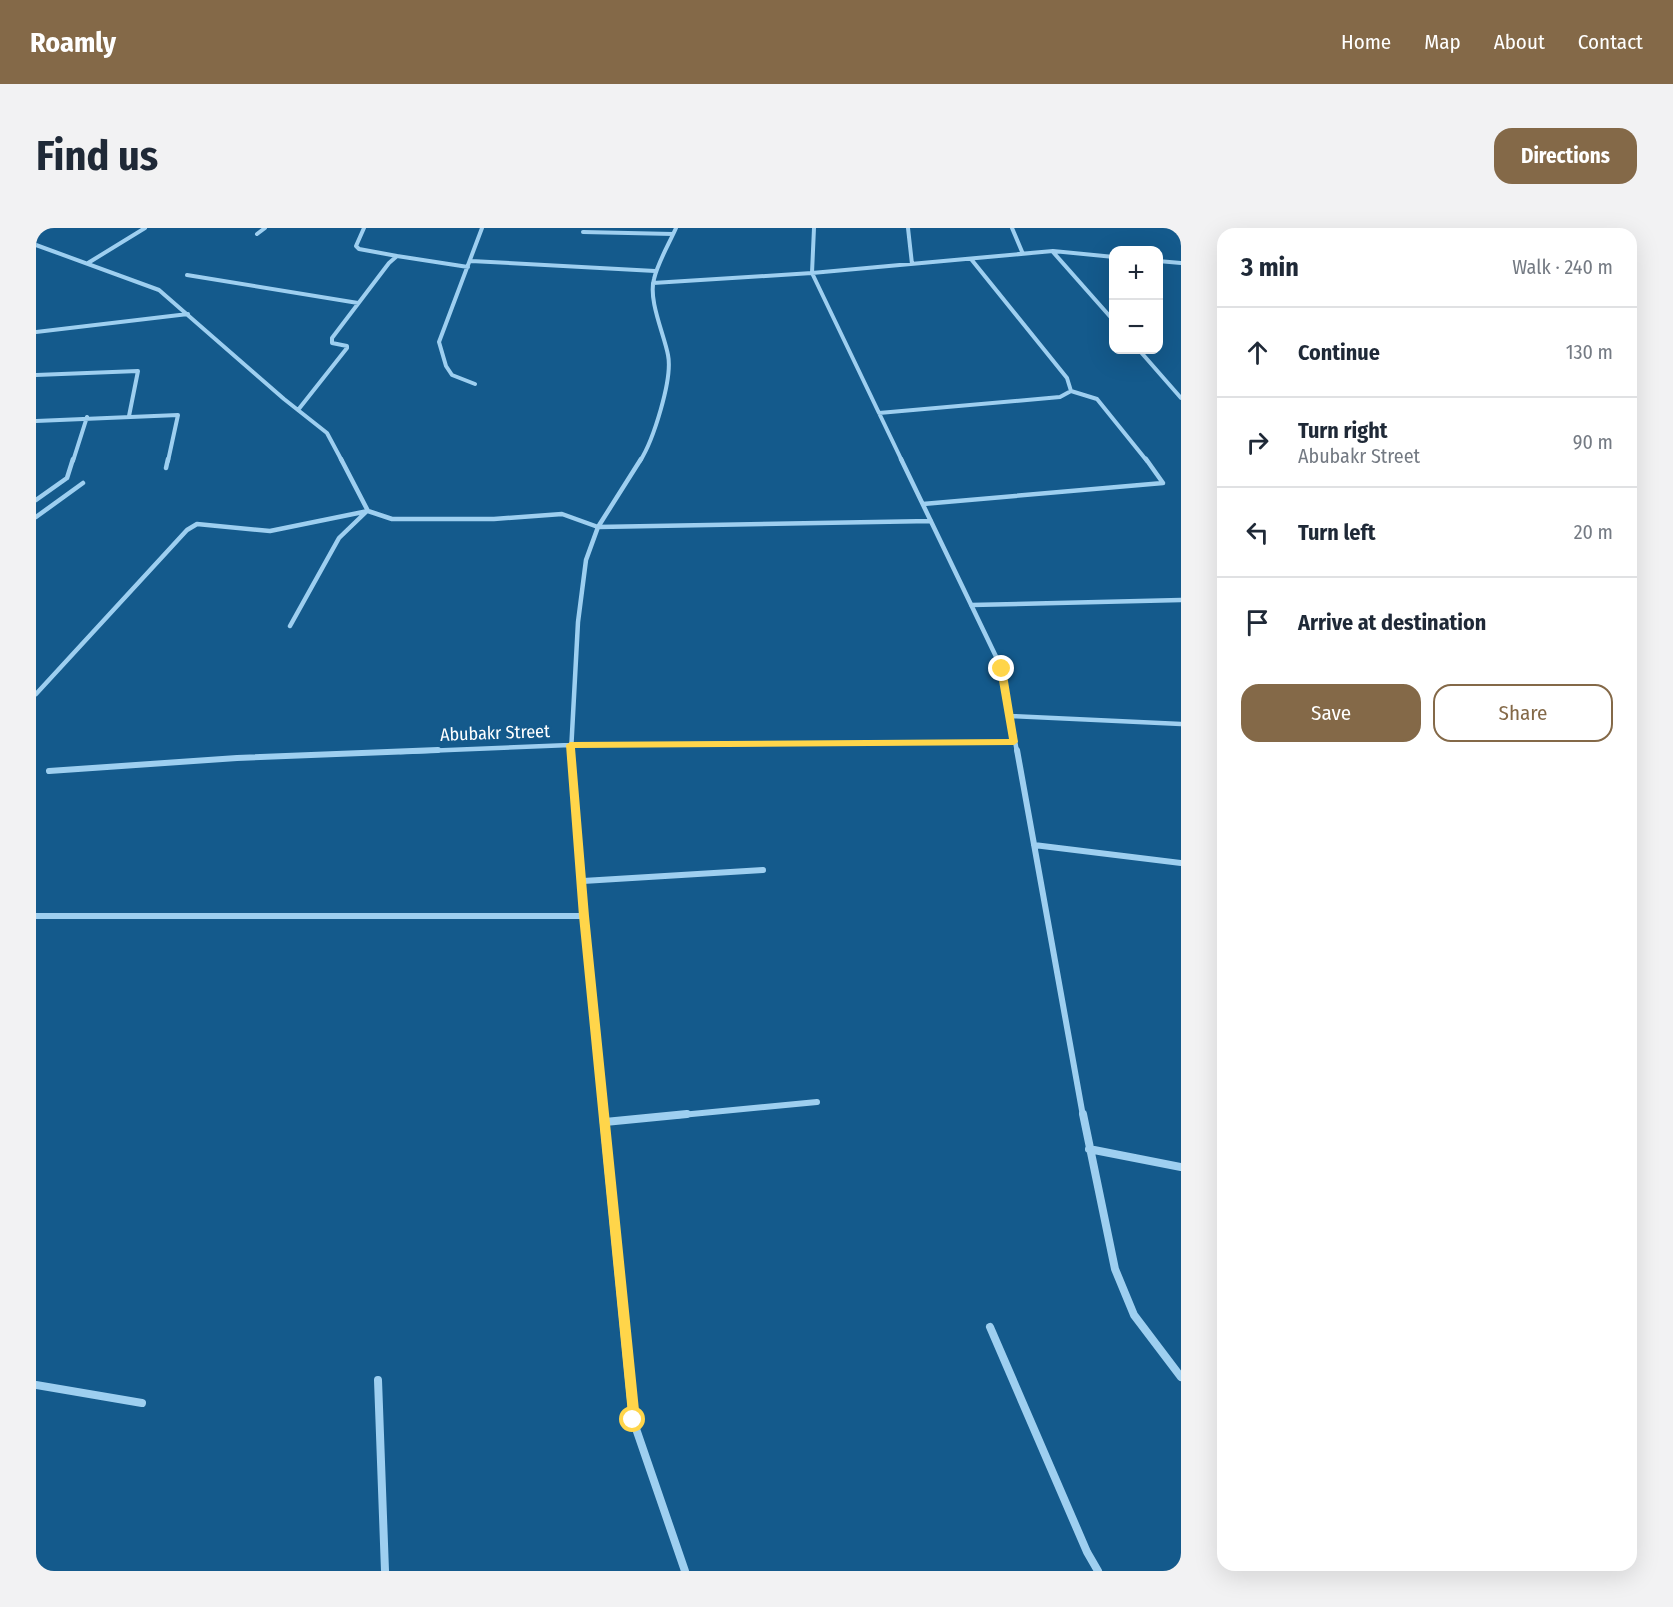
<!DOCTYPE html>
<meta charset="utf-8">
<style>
body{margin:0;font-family:"Fira Sans Condensed",sans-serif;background:#f2f2f3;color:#1f2937}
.controls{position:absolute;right:18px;top:18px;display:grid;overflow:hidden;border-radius:12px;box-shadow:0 6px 24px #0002}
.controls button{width:54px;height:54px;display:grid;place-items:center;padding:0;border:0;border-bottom:2px solid #e0e1e3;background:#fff;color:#1f2937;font:30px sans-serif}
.stop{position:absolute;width:18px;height:18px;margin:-14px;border:4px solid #ffd54a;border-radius:50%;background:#fff}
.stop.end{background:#ffd54a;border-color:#fff;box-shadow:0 2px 6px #0008}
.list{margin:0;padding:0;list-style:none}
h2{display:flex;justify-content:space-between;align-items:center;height:78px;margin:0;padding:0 24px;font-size:26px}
h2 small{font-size:20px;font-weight:400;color:#747a83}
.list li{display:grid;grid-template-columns:39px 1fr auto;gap:18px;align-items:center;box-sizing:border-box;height:90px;padding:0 24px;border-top:2px solid #e0e1e3}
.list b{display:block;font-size:22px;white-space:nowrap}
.list p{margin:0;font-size:20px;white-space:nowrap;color:#747a83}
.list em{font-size:20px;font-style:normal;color:#747a83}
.actions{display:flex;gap:12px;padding:18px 24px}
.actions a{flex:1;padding:14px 0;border:2px solid #846948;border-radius:18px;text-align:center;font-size:21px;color:#846948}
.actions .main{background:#846948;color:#fff}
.icon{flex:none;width:33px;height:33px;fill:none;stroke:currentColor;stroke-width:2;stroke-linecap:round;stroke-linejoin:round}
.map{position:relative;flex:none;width:1145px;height:1343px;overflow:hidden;border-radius:18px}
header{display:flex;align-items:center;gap:36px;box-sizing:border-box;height:84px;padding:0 30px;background:#846948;color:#fff}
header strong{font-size:28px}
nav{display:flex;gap:33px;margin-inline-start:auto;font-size:21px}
.intro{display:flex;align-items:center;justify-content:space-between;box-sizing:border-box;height:144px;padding:0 36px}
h1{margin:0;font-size:42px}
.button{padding:15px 27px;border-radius:18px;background:#846948;color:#fff;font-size:21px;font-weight:700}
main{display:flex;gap:36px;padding:0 36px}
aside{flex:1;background:#fff;border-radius:18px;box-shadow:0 6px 24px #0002}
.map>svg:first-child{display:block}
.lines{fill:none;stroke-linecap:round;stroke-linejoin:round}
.minor-far3{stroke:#9ecff0;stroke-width:4}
.minor-far2{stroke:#9ecff0;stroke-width:4.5}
.minor-far1{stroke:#9ecff0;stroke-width:6}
.minor{stroke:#9ecff0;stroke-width:8}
.route{fill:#ffd54a}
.labels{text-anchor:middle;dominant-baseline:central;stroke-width:4.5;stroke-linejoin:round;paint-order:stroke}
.street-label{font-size:18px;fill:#fff;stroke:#145a8c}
</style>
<header>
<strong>Roamly</strong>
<nav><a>Home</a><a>Map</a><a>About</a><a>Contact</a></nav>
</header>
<div class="intro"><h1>Find us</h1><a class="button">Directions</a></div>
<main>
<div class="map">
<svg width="1145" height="1343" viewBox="0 0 1145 1343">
<rect width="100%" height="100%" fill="#145a8c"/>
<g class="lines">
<path class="minor-far3" d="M 328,0 L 320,18 L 323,21 L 361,28
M 778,0 L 776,45 L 866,233
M 872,0 L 876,36
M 976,0 L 987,26
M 547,4 L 637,6
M 221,6 L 229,0
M 0,17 L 123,62 L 248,171 L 291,205 L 306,233
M 1017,24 L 1078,93
M 435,33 L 619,43
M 1122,33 L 1145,35
M 52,35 L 109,0
M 151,47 L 322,75
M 617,55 L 776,45 L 1017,23 L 1078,29
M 0,104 L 152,86
M 1103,122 L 1145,170
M 0,147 L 102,143 L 93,188
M 439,156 L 416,147 L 410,138 L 403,114 L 446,0
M 1035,163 L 1061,171 L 1111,233
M 262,182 L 311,120 L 311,118 L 296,115 L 296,110 L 353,35 L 361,28 L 432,39
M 843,185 L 1024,169 L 1035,163 L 1031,150 L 935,31
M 0,193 L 142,187 L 132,233
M 37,233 L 51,189
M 604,233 C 617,213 637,151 632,127 C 628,106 612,72 618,51 C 622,34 633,16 640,0"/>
<path class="minor-far2" d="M 305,231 L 332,283 L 356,291 L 458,291 L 526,286 L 562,299 L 895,293
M 865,231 L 966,441 L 981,524
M 130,240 L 132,231
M 0,272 L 31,250 L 37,231
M 887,276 L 1127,255 L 1110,231
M 0,289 L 47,255
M 935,377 L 1145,372
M 254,398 L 303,310 L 331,283
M 0,466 L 151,302 L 161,296 L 234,303 L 332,283
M 975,488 L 1145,496
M 364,524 L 534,517 L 978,514
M 535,524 L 542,394 L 550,332 L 562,299 L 605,231"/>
<path class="minor-far1" d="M 534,522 L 567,888
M 981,522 L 1047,888
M 13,543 L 201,530 L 402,522
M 998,617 L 1145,635
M 547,653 L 727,642
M 0,688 L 548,688
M 635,888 L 781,874"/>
<path class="minor" d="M 567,886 L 597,1192 L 649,1343
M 1047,886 L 1079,1041 L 1098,1087 L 1145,1149
M 569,894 L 651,886
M 1053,921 L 1145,939
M 954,1099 L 1051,1324 L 1062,1343
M 342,1152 L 349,1343
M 0,1157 L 106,1175"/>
</g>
<path class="route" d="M 966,438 L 970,441 L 982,514 L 978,517 L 539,520 L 553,688 L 604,1192 L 602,1196 L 597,1198 L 593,1196 L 543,688 L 530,517 L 534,514 L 973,511 L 961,441 Z"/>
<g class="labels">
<g class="street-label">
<text transform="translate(459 505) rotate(-2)">Abubakr Street</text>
</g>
</g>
</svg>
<div class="controls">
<button>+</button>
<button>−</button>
</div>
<div class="stop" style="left:597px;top:1192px"></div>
<div class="stop end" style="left:966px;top:441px"></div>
</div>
<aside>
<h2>3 min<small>Walk · 240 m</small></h2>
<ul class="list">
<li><svg class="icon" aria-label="ahead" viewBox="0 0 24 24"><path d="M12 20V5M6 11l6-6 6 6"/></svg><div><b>Continue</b></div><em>130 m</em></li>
<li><svg class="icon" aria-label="right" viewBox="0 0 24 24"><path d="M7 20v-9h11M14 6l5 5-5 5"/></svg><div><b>Turn right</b><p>Abubakr Street</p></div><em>90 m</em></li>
<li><svg class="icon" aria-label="left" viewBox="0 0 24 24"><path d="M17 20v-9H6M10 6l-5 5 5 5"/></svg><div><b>Turn left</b></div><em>20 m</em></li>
<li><svg class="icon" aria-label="arrive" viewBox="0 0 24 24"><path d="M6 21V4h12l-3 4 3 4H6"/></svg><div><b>Arrive at destination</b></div></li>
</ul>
<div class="actions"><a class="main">Save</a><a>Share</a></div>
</aside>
</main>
